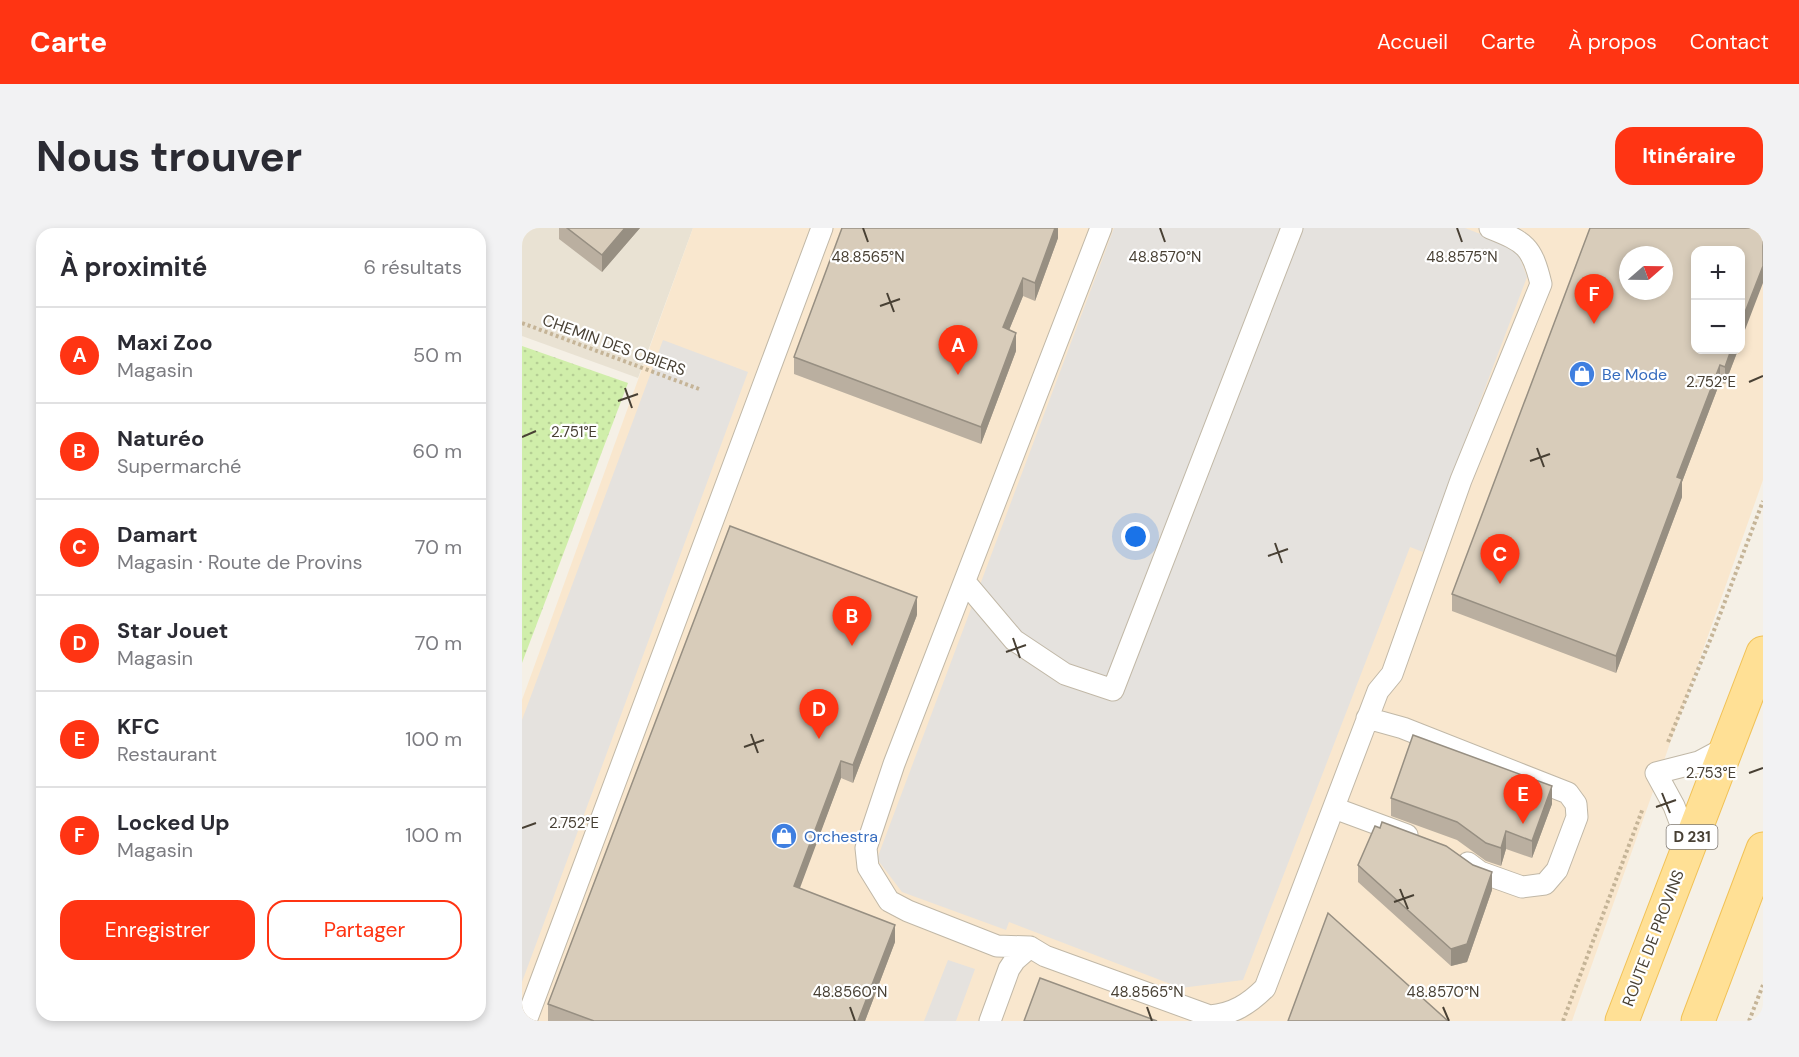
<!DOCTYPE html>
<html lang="fr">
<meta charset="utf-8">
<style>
body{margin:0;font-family:"DM Sans",sans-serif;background:#f2f2f3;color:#2b2b33}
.controls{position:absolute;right:18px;top:18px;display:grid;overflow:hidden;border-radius:12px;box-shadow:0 3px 9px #0003}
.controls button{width:54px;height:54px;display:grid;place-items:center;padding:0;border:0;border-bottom:2px solid #e1e1e2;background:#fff;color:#2b2b33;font:30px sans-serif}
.compass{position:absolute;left:1097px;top:18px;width:54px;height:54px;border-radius:50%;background:#fff;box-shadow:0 3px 9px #0003;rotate:70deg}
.you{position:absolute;left:614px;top:309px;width:21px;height:21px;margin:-15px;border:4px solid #fff;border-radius:50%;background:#1a73e8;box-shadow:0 0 0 9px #1a73e833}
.badge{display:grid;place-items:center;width:39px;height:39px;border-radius:50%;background:#ff3413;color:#fff;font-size:20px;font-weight:700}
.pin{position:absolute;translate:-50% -50px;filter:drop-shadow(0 2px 3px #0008)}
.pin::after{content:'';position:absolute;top:32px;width:21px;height:18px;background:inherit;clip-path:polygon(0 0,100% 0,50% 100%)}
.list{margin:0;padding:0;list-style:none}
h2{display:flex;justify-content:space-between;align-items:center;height:78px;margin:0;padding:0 24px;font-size:26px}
h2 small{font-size:20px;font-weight:400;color:#7c7c81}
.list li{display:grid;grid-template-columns:39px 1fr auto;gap:18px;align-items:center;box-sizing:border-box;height:96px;padding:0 24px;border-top:2px solid #e1e1e2}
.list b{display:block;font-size:22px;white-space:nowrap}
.list p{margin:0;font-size:20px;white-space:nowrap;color:#7c7c81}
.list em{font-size:20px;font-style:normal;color:#7c7c81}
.actions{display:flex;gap:12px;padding:18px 24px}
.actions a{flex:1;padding:14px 0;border:2px solid #ff3413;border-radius:18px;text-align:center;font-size:21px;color:#ff3413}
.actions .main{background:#ff3413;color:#fff}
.map{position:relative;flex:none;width:1241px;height:793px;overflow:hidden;border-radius:18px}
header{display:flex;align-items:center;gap:36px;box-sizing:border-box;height:84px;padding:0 30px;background:#ff3413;color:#fff}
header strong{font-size:28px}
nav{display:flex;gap:33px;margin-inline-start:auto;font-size:21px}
.intro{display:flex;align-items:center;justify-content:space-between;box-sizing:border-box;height:144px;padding:0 36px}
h1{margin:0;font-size:42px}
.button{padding:15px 27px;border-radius:18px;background:#ff3413;color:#fff;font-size:21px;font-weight:700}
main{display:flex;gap:36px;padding:0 36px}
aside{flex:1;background:#fff;border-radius:18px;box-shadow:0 3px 9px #0003}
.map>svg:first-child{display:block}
.residential{fill:#e9e2d3}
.commercial{fill:#f9e7ce;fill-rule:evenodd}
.grass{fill:url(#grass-dots)}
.parking{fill:#e5e2de}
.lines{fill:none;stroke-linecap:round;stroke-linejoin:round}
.service-casing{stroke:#c1b8a7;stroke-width:23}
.primary-casing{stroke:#f1c257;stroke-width:35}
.path{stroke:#c5b497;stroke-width:4;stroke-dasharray:3 3;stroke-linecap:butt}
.service{stroke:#fff;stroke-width:21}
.primary{stroke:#ffe095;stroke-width:33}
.wall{fill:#baafa0}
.shaded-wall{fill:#978f82}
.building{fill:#d8ccba;stroke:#978f82;stroke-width:1.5;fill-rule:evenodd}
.ticks{fill:none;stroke:#484034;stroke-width:2}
.labels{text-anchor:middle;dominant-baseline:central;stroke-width:4.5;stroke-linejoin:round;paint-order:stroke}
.shield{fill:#fff;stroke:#7f7971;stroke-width:1.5}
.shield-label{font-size:15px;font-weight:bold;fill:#484034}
.street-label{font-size:16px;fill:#484034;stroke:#fff}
.shop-label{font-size:16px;fill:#366cbe;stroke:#fff;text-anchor:start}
.ticks-label{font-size:15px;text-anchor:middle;fill:#484034;stroke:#fff;stroke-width:4.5;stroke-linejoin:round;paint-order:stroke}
</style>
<header>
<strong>Carte</strong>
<nav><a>Accueil</a><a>Carte</a><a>À propos</a><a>Contact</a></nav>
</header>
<div class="intro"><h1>Nous trouver</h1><a class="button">Itinéraire</a></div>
<main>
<aside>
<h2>À proximité<small>6 résultats</small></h2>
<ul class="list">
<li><span class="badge">A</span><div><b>Maxi Zoo</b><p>Magasin</p></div><em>50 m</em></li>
<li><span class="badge">B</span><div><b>Naturéo</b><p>Supermarché</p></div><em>60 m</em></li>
<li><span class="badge">C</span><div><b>Damart</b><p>Magasin · Route de Provins</p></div><em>70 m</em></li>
<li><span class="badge">D</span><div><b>Star Jouet</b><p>Magasin</p></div><em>70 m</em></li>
<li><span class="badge">E</span><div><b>KFC</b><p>Restaurant</p></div><em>100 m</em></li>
<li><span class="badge">F</span><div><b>Locked Up</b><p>Magasin</p></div><em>100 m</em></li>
</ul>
<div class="actions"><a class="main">Enregistrer</a><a>Partager</a></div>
</aside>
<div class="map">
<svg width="1241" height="793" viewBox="0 0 1241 793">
<defs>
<pattern id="grass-dots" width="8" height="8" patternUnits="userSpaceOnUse" patternTransform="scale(1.5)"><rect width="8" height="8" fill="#d0eeaa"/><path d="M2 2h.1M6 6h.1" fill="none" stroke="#b4cd93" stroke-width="1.8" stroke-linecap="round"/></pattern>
</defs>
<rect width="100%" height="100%" fill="#f5f0e6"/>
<path class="residential" d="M 0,0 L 171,0 L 116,150 L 0,108 Z"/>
<path class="commercial" d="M 171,0 L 1241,0 L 1241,252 L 1050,793 L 0,793 L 0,472 ZM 1174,22 L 1218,22 L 1218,122 L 1174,122 ZM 1106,27 L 1142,27 L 1142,63 L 1106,63 Z"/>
<path class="grass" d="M 0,118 L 106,155 L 0,435 Z"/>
<path class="parking" d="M 592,0 L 943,0 L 994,20 L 1005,49 L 901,324 L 888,319 L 721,752 L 659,760 L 487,694 L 484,702 L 380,664 L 355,631 Z
M 141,112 L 226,144 L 0,754 L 0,492 Z
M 426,732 L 453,741 L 434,793 L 402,793 Z"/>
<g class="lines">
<g class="service-casing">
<path id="service" d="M 579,0 L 372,536 L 344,620 L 346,639 L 367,673 L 386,683 L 475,718 L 508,719 L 523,728 L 688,788 C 711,786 727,776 743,760 L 856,463 L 870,446 L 939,252 L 1019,56 C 1010,18 1003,14 968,0
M 443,354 L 492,412 L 543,446 L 591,462 L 770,0
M 845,490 L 881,500 L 1046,565 L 1054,576 L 1055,589 L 1035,642 L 1023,656 L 1000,659 L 958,644 L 946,635
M 812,580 L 885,607
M 1167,618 L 1152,578 L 1134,545 L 1177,534 L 1205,519
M 4,793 L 300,0
M 468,793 L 487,741 L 493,732 L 508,719"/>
</g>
<g class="primary-casing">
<path id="primary" d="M 1100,793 L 1241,425
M 1176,793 L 1241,621"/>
</g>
<path class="path" d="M 0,95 L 177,161
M 1146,514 L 1191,405 L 1241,273
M 1041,793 L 1121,580
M 1227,793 L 1241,757"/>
<use href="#service" class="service"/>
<use href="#primary" class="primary"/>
</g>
<path class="wall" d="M 37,0 L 118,0 L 80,44 L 37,11 Z
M 536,0 L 536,10 L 513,73 L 501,68 L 487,102 L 494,123 L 459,216 L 272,146 L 272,129 Z
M 1173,122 L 1216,122 L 1203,156 L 1198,154 L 1160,254 L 1160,269 L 1094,445 L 930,383 L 930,366 Z
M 395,387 L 331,555 L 319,550 L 277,660 L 373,714 L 343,793 L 26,793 L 26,776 Z
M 869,570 L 1030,576 L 1010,630 L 984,621 L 979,638 L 964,633 L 935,612 L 869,588 Z
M 836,637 L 970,662 L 945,734 L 929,738 L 836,654 Z"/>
<path class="shaded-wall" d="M 103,0 L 118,0 L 80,44 L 80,27 Z
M 533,0 L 536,0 L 536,10 L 513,73 L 513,55 Z
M 1241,38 L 1241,55 L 1218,115 L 1218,97 Z
M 501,50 L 501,68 L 481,117 L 481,99 Z
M 494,105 L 494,123 L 459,216 L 459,199 Z
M 1209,122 L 1216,122 L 1203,156 L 1203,139 Z
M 1198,137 L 1198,154 L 1160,254 L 1160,269 L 1094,445 L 1094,428 L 1155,249 Z
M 395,369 L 395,387 L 331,555 L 331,537 Z
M 319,533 L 319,550 L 272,676 L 272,658 Z
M 1030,558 L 1030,576 L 1010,630 L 1010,613 Z
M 984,603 L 984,621 L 979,638 L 979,620 Z
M 970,644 L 970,662 L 945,734 L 929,738 L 929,721 Z
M 373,697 L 373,714 L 343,793 L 336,793 Z"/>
<path class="building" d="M 45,0 L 103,0 L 80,27 Z
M 320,0 L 533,0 L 513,55 L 501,50 L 481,99 L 494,105 L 459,199 L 272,129 Z
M 1068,0 L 1241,0 L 1241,38 L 1218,97 L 1218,22 L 1173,22 L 1173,122 L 1209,122 L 1203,139 L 1198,137 L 1155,249 L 1160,251 L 1094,428 L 930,366 ZM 1106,27 L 1142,27 L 1142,63 L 1106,63 Z
M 208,298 L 395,369 L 331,537 L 319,533 L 272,658 L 373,697 L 336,793 L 72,793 L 26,776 Z
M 891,507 L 1030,558 L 1010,613 L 984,603 L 979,620 L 964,615 L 935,594 L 869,570 Z
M 860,594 L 924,618 L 951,637 L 970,644 L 945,716 L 929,721 L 836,637 L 853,598 L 858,600 Z
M 806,685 L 926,793 L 766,793 Z
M 518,750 L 635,793 L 502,793 Z"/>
<path class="ticks" d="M 341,0 L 346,14M 638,0 L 643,14M 935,0 L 940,14M 365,65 L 372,84M 358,78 L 378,71M 1227,154 L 1241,148M 103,160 L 110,180M 96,173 L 116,166M 0,209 L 14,203M 1015,220 L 1022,239M 1008,233 L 1028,226M 753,315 L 760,335M 746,328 L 766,321M 491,410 L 498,430M 484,424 L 504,417M 229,506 L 236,525M 222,519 L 242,512M 1227,545 L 1241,540M 1140,565 L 1148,585M 1134,579 L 1154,572M 0,600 L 14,595M 878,661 L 886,681M 872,674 L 892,667M 328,779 L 333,793M 625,779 L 630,793M 921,779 L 927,793"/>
<defs>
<g id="shop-disc" transform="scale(1.35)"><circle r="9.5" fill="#3f7fe0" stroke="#fff"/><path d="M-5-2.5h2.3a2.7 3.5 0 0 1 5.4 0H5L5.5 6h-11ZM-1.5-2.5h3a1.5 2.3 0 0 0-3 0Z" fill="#fff"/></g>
</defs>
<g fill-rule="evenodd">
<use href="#shop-disc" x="1060" y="146"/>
<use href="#shop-disc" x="262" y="608"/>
</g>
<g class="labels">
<rect class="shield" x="1144.5" y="597" width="51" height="24" rx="4.5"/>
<g class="shield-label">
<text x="1170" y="609">D 231</text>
</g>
<g class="street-label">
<text transform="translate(92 117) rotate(20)">CHEMIN DES OBIERS</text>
<text transform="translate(1131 710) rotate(-69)">ROUTE DE PROVINS</text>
</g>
<g class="shop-label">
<text x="1080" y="146">Be Mode</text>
<text x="282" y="608">Orchestra</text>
</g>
</g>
<g class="ticks-label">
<text x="346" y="34">48.8565°N</text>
<text x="643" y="34">48.8570°N</text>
<text x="940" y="34">48.8575°N</text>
<text x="1189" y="159">2.752°E</text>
<text x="52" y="209">2.751°E</text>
<text x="1189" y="550">2.753°E</text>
<text x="52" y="600">2.752°E</text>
<text x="328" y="769">48.8560°N</text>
<text x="625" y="769">48.8565°N</text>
<text x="921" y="769">48.8570°N</text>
</g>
</svg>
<div class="controls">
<button>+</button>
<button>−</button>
</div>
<svg class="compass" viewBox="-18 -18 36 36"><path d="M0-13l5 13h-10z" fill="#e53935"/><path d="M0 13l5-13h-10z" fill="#7c7c81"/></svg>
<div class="you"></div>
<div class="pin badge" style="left:436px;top:147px">A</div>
<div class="pin badge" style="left:330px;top:418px">B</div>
<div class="pin badge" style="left:978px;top:356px">C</div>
<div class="pin badge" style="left:297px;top:511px">D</div>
<div class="pin badge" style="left:1001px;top:596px">E</div>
<div class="pin badge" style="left:1072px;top:96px">F</div>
</div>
</main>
